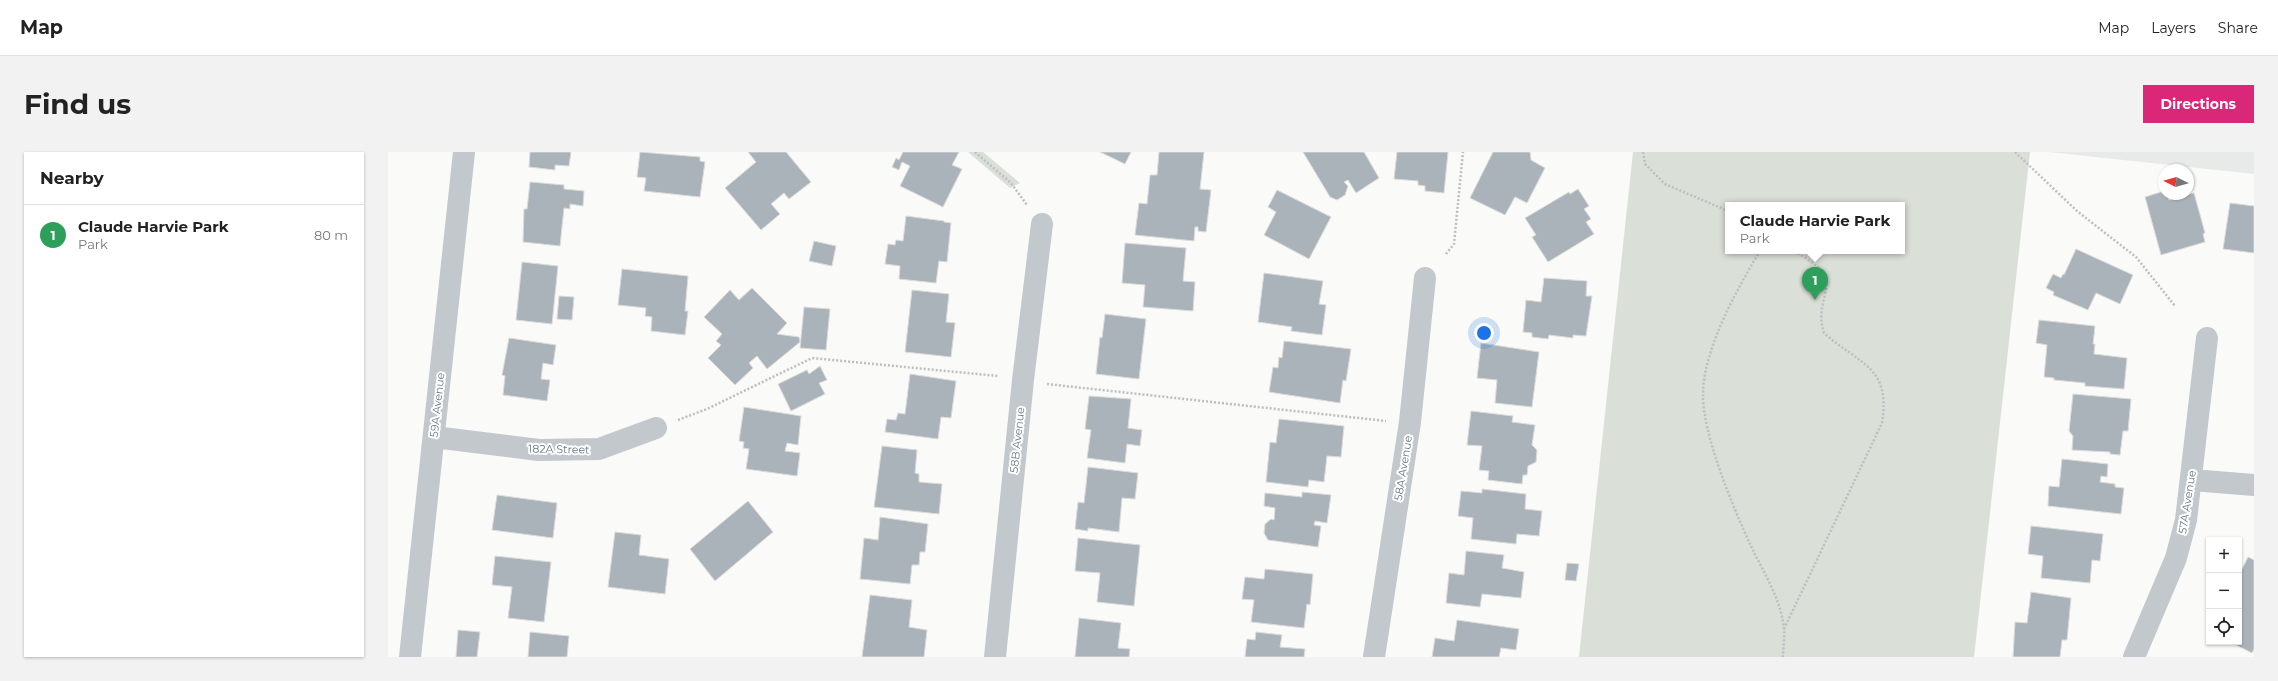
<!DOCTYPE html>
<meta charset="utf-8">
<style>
body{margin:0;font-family:Montserrat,sans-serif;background:#f2f2f2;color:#222}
.controls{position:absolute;right:12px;bottom:12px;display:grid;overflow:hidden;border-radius:0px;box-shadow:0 1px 3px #0004}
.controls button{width:36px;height:36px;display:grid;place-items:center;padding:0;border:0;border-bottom:1px solid #e0e0e0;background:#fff;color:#222;font:20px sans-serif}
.compass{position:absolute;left:1770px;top:12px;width:36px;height:36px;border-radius:50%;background:#fff;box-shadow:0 1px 3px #0004;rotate:276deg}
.you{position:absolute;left:1096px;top:181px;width:14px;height:14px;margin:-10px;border:3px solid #fff;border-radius:50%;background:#1a73e8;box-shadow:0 0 0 6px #1a73e833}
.badge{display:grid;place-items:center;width:26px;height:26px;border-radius:50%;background:#db2777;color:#fff;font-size:13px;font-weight:700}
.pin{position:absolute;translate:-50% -33px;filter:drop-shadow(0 1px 2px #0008)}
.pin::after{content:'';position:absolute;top:21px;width:14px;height:12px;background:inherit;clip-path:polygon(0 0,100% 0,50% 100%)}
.popup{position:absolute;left:1337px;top:50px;width:180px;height:52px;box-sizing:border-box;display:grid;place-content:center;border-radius:0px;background:#fff;filter:drop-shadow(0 1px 3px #0005);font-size:13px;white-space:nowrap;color:#767676}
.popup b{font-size:15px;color:#222}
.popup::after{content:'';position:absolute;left:50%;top:100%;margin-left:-8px;border:8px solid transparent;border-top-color:#fff}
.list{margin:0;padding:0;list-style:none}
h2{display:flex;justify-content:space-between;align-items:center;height:52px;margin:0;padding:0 16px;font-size:17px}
h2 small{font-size:13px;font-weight:400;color:#767676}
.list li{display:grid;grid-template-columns:26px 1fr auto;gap:12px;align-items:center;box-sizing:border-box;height:60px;padding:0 16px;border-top:1px solid #e0e0e0}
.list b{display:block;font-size:15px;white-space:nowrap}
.list p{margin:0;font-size:13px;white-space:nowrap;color:#767676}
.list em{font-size:13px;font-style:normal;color:#767676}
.icon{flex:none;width:22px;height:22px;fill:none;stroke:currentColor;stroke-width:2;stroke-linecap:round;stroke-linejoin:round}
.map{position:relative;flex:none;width:1866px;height:505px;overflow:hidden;border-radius:0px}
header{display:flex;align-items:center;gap:24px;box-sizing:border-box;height:56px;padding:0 20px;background:#fff;border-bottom:1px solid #e0e0e0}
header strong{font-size:19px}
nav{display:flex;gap:22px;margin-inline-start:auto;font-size:14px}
.intro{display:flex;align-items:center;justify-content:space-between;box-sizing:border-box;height:96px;padding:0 24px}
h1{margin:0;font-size:28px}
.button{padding:10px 18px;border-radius:0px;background:#db2777;color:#fff;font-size:14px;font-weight:700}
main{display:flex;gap:24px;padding:0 24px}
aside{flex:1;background:#fff;border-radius:0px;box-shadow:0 1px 3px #0004}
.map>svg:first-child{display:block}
.built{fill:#e8e9e9}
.park{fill:#dadfd7;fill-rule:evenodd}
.building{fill:#aab3b9;stroke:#dcdcda}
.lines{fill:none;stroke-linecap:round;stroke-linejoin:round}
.path{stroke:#bbbfc2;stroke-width:2.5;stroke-dasharray:2 2;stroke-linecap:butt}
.minor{stroke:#c3c8cc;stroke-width:22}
.labels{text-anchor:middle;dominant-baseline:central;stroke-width:4;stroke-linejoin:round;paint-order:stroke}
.street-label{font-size:11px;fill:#657683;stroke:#fff}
</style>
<header>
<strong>Map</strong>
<nav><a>Map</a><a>Layers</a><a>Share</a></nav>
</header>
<div class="intro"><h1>Find us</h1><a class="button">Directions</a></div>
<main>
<aside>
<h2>Nearby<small></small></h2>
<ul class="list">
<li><span class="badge" style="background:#2e9e5b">1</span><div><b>Claude Harvie Park</b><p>Park</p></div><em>80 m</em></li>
</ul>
</aside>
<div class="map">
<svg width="1866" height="505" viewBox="0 0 1866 505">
<rect width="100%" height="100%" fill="#fafaf8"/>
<path class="built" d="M 1661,0 L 1866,0 L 1866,22 Z"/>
<path class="park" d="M 580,0 L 595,0 L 632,31 L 622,36 Z
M 1245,0 L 1642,0 L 1586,505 L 1191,505 ZM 1340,53 L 1514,53 L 1514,99 L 1340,99 Z"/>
<path class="building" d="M 142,0 L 183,0 L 181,14 L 167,13 L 167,18 L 141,15 Z
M 252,0 L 312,5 L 312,9 L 317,10 L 312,45 L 256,39 L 258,26 L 249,25 Z
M 360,0 L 398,0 L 423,30 L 401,47 L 396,41 L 383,52 L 392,62 L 373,78 L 337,36 L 368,10 Z
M 515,0 L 571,0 L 564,13 L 574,17 L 555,55 L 512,34 L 522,14 L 514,10 L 511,18 L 504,15 L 508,6 L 511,8 Z
M 712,0 L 743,0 L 737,12 Z
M 771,0 L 816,0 L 812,37 L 823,38 L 818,80 L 810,79 L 810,75 L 807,75 L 806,89 L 747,83 L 751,51 L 759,52 L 762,23 L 769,23 Z
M 915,0 L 976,0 L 991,26 L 968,41 L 960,28 L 956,30 L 960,34 L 957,43 L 949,48 L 942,45 Z
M 1009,0 L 1060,0 L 1056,41 L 1037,39 L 1037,34 L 1030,33 L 1030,29 L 1006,27 Z
M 1105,0 L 1142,0 L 1143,8 L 1157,16 L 1139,51 L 1127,45 L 1117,63 L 1082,46 Z
M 142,30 L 176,33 L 176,37 L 196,39 L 195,54 L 182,52 L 182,57 L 176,56 L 172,94 L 135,90 L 136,57 L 139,57 Z
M 1190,37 L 1201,54 L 1196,57 L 1203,67 L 1198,70 L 1206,82 L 1160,110 L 1144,85 L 1148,83 L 1137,66 L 1181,40 L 1182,42 Z
M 889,38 L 943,65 L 921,107 L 876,83 L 888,60 L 880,55 Z
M 1776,39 L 1776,42 L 1780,42 L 1781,48 L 1806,41 L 1817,81 L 1815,82 L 1817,90 L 1773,103 L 1757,45 Z
M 1842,51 L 1866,54 L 1866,101 L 1835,97 Z
M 518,64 L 556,69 L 556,70 L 563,71 L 559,110 L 551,109 L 548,131 L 511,127 L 512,114 L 497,112 L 500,92 L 507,93 L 508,88 L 515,89 Z
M 426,89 L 448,94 L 444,114 L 421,109 Z
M 737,91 L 798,96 L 795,129 L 807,130 L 805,159 L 755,155 L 757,133 L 734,131 Z
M 1688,97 L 1745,123 L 1732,152 L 1708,141 L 1700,158 L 1665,143 L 1666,140 L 1658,136 L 1665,122 L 1673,126 L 1675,122 L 1676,123 Z
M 134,110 L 170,114 L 164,172 L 128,168 Z
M 234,117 L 300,124 L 297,159 L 300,159 L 297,183 L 263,179 L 264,165 L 257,164 L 258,156 L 230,153 Z
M 876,121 L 935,129 L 931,152 L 938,153 L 934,183 L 903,179 L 904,175 L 870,170 Z
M 1156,126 L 1199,129 L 1198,144 L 1204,144 L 1198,184 L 1185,183 L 1185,186 L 1161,183 L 1160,187 L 1144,185 L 1144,181 L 1135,180 L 1138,148 L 1153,150 Z
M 364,136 L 399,171 L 389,182 L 411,185 L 412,190 L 379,217 L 369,204 L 361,211 L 365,216 L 347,233 L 320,206 L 333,193 L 328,189 L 334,182 L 316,165 L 342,138 L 351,148 Z
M 524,138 L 561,142 L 558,170 L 567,171 L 563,205 L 517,200 Z
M 171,144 L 186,145 L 184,168 L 169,167 Z
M 416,155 L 442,157 L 438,198 L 412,196 Z
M 717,162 L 758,167 L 751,227 L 708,222 L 712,185 L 714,186 Z
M 1651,168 L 1707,174 L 1705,192 L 1707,192 L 1706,202 L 1739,206 L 1736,237 L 1697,234 L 1697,231 L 1666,228 L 1666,226 L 1656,225 L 1659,193 L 1648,191 Z
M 121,186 L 168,193 L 165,213 L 155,211 L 153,227 L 162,228 L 159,249 L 115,243 L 117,224 L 114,223 Z
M 896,189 L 963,197 L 958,229 L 955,228 L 952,251 L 881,240 L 885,215 L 890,216 L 891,205 L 894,206 Z
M 1093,191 L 1151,200 L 1144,255 L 1107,251 L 1109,228 L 1089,226 Z
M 432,214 L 439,228 L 431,231 L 437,242 L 403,259 L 390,232 L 419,218 L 421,222 Z
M 522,222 L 568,229 L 563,266 L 553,265 L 550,287 L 497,280 L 499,267 L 508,268 L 510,261 L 517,262 Z
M 1685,242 L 1743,247 L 1740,279 L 1735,279 L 1732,303 L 1722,302 L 1722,300 L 1684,298 L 1685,284 L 1681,279 Z
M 701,244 L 743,247 L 740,276 L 754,278 L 752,294 L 739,292 L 737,311 L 699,306 L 703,278 L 697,277 Z
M 356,255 L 413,264 L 410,293 L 399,291 L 397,299 L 412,301 L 409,324 L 358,317 L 361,297 L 355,296 L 356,290 L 351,289 Z
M 1083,259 L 1125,264 L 1124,270 L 1147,273 L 1144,293 L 1149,298 L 1148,310 L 1140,314 L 1139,323 L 1135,323 L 1134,332 L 1100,328 L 1101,319 L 1091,318 L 1094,294 L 1079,293 Z
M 891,267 L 956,274 L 953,305 L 939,304 L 936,330 L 921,328 L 920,335 L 878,330 L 882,290 L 888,291 Z
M 494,294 L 529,298 L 527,321 L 531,322 L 531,330 L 554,332 L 551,362 L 486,355 Z
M 1674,307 L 1720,312 L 1719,325 L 1713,324 L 1712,330 L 1727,332 L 1727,335 L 1736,336 L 1733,362 L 1660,354 L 1661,334 L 1671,335 Z
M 700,315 L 750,321 L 747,347 L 734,346 L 731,380 L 700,376 L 700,379 L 687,377 L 690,350 L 696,351 Z
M 1094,337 L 1138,342 L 1137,357 L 1154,359 L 1151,384 L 1129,382 L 1128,392 L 1083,387 L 1085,366 L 1070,364 L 1073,339 L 1094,341 Z
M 914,340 L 943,343 L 939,371 L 927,369 L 926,373 L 933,374 L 930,395 L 880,388 L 876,381 L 877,372 L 883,367 L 886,368 L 887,356 L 876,354 L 877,341 L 914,345 Z
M 109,343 L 169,351 L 165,386 L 104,378 Z
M 360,349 L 385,380 L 327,429 L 302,397 Z
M 492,365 L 540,372 L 537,400 L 532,400 L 531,413 L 524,413 L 522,432 L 472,427 L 476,386 L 490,388 Z
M 1643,374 L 1715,382 L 1712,409 L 1704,408 L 1702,431 L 1653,426 L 1655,404 L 1640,402 Z
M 227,380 L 253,383 L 251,403 L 281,407 L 277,442 L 220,435 Z
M 690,386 L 752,393 L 746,454 L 709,450 L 712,421 L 687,419 Z
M 1078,399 L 1116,403 L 1114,416 L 1136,420 L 1133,446 L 1094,442 L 1092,455 L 1058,451 L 1061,421 L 1076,423 Z
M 107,404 L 163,410 L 156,470 L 120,466 L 124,435 L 104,433 Z
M 1860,405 L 1866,408 L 1866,497 L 1864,501 L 1842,490 L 1851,490 L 1851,423 Z
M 1179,411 L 1191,412 L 1188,429 L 1177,428 Z
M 877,417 L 925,422 L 922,453 L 919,452 L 916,476 L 863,470 L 866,448 L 854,447 L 857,425 L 876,427 Z
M 1643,440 L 1683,446 L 1679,488 L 1674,488 L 1672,505 L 1625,505 L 1627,470 L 1639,471 Z
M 482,443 L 524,448 L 521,475 L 539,478 L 536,505 L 474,505 Z
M 691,466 L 733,471 L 730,496 L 742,497 L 741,505 L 687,505 Z
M 1069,468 L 1131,477 L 1128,498 L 1113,496 L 1111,505 L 1044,505 L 1047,486 L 1066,489 Z
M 70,478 L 92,480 L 89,505 L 68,505 Z
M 142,480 L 181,484 L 179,505 L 140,505 Z
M 868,480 L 894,483 L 892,495 L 917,497 L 916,505 L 857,505 L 859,487 L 867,488 Z"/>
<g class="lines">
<path class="path" d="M 587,0 L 623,31 L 639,53
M 1255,0 L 1257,12 L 1277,32 L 1340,59
M 1627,0 L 1689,59 L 1748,105 L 1787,154
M 1372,99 C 1349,137 1316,196 1315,241 C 1314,282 1345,355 1363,394 C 1375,420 1394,448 1396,478 C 1397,486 1395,496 1395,505
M 1058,102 L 1066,92 L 1075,0
M 659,232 L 998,269
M 290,268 L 319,257 L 424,206 L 610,224
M 1396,477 L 1494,271 C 1503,214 1472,213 1436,181 C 1423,141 1465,129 1405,99"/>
<path class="minor" d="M 46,285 L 151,298 L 211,297 L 268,276
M 1804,328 L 1866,333
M 22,505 L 76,0
M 607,505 L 635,228 L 654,72
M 986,505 L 1022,270 L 1037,126
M 1746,505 L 1788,406 L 1798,368 L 1819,186"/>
</g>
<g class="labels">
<g class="street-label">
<text transform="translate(49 253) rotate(-84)">59A Avenue</text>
<text transform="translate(629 288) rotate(-84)">58B Avenue</text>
<text transform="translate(171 297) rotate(1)">182A Street</text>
<text transform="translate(1015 316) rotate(-81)">58A Avenue</text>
<text transform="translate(1799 350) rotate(-81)">57A Avenue</text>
</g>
</g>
</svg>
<div class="controls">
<button>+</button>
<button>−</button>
<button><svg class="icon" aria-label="locate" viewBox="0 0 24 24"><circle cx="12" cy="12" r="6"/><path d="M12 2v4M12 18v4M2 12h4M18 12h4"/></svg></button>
</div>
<svg class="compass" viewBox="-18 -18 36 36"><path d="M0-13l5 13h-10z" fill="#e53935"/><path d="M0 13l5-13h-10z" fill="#767676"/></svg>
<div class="you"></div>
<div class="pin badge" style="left:1427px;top:148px;background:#2e9e5b">1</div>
<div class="popup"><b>Claude Harvie Park</b>Park</div>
</div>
</main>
